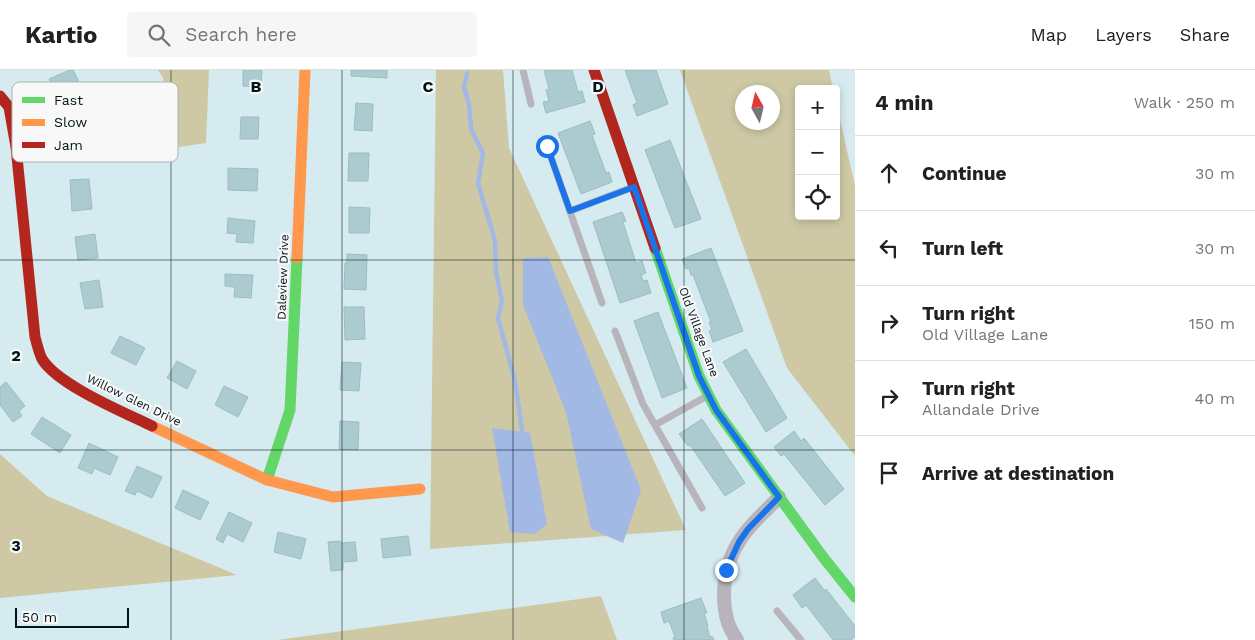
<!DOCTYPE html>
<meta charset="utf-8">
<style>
body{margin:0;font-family:"Work Sans",sans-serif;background:#f6f6f6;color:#202124}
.controls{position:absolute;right:15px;top:15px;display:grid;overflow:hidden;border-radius:5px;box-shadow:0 2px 8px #0003}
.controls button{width:45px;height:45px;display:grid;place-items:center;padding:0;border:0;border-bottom:1px solid #e0e0e0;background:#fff;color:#202124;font:25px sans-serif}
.compass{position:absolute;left:735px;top:15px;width:45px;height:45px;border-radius:50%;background:#fff;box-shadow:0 2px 8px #0003;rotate:352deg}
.scale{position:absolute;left:15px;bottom:12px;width:114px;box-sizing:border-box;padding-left:5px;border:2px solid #001519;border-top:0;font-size:14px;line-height:18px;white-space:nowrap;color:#001519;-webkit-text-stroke:4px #f8f8f8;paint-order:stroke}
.stop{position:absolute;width:15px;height:15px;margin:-11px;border:4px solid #1a73e8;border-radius:50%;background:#fff}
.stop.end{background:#1a73e8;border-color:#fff;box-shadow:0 1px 5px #0008}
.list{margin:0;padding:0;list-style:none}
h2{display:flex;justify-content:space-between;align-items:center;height:65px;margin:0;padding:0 20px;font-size:21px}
h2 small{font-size:16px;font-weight:400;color:#757577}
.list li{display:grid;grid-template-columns:32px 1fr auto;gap:15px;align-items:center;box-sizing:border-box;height:75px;padding:0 20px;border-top:1px solid #e0e0e0}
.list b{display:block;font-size:19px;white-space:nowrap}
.list p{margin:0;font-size:16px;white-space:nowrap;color:#757577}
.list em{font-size:16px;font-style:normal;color:#757577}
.icon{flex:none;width:28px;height:28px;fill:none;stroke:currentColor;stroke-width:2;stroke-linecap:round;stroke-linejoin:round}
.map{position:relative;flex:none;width:855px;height:570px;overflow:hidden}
header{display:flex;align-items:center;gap:30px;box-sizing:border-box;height:70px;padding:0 25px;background:#fff;border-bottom:1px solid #e0e0e0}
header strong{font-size:24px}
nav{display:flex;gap:28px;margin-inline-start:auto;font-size:18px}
.search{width:350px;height:45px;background:#f6f6f6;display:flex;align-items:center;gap:12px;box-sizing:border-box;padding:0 18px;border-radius:5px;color:#757577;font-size:19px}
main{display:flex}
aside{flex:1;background:#fff}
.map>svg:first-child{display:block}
.forest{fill:#cec9a4;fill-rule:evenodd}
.water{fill:#a2b9e5}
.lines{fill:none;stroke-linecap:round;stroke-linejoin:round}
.stream{stroke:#a2b9e5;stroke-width:4.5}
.building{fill:#abcbd0;stroke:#9bbdc2}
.lane{stroke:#b8b4bb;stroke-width:7}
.street{stroke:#b8b4bb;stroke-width:14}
.fast{stroke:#63d668;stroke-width:11}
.slow{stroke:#ff974d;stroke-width:11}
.jam{stroke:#b3261e;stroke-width:11}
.route{stroke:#1a73e8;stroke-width:6}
.grid{fill:none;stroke:#001519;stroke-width:1;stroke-opacity:0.55}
.labels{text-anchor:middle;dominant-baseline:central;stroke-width:4.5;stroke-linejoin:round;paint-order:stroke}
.street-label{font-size:12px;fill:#001519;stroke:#f8f8f8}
.key{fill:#f8f8f8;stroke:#aeb4b5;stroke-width:1}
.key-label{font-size:14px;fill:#001519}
.grid-label{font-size:16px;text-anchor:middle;font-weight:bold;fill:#001519;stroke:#f8f8f8;stroke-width:4.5;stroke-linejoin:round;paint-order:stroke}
</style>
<header>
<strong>Kartio</strong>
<div class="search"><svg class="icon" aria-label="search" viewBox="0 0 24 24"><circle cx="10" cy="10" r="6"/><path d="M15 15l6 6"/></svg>Search here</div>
<nav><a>Map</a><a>Layers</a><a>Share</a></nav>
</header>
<main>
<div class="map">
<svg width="855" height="570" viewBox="0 0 855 570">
<rect width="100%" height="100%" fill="#d5ebef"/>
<path class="forest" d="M 158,0 L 209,0 L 206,73 L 172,78 L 163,8 Z
M 436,0 L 503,0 L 509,78 L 686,460 L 430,479 Z
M 680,0 L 829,0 L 833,19 L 799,19 L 799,146 L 836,146 L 836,32 L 855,116 L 855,386 L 787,298 ZM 772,22 L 772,52 L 742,52 L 742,22 Z
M 0,384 L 47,426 L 237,505 L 0,528 Z
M 601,526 L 617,570 L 277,570 Z"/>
<path class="water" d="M 548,187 L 641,420 L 623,473 L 591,459 L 566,342 L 523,235 L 523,188 Z
M 492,358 L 530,363 L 547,454 L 535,464 L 510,462 Z"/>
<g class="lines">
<path class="stream" d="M 467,3 L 464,17 L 469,34 L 471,59 L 483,83 L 478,113 L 495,171 L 496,202 L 502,231 L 498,248 L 515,311 L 523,367"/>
</g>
<path class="building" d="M 70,0 L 73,0 L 79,12 L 72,15 L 79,29 L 61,37 L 49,9 Z
M 243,0 L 262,0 L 261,17 L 243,16 Z
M 351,0 L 387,0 L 387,8 L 351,6 Z
M 544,0 L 572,0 L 578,22 L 582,21 L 585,32 L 546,43 L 543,32 L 549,31 L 546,20 L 549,19 Z
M 625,0 L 656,0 L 668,34 L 637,46 L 633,35 L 637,33 Z
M 356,33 L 373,34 L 372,61 L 354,60 Z
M 241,47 L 259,47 L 258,69 L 240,69 Z
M 590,51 L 595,64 L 592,65 L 606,103 L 609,102 L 612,112 L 581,124 L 558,63 Z
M 670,70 L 701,149 L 675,158 L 645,80 Z
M 349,83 L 369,83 L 368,111 L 348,111 Z
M 228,98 L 258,99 L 257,121 L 228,120 Z
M 89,109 L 92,139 L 72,141 L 70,110 Z
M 349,137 L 370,138 L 369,163 L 349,163 Z
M 622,142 L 626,151 L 623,152 L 636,193 L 642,191 L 646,203 L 641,205 L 643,211 L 647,210 L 651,223 L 620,233 L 593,152 Z
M 228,148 L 255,151 L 253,173 L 236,172 L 237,164 L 227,163 Z
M 95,164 L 98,188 L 78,190 L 75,167 Z
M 711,178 L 743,261 L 713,272 L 709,261 L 712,260 L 709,252 L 711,252 L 693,205 L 691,205 L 689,198 L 686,199 L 682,189 Z
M 347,184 L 367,185 L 366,220 L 344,219 L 345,193 L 347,193 Z
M 225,204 L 253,205 L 251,228 L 234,227 L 235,217 L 225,216 Z
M 99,210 L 103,237 L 85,239 L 80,213 Z
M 344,237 L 364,237 L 365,269 L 345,270 Z
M 658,242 L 687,318 L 662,328 L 634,251 Z
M 120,266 L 145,278 L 136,295 L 111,283 Z
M 746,279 L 787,348 L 766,362 L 723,292 Z
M 177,291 L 196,301 L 187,319 L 167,308 Z
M 342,292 L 361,293 L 359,321 L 340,320 Z
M 6,312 L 25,336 L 19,341 L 22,346 L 13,352 L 0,335 L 0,317 Z
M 224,316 L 248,327 L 238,347 L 215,335 Z
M 42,347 L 71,365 L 60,383 L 31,364 Z
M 702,349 L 745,413 L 725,426 L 690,375 L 688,376 L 679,364 Z
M 340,351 L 359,352 L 358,380 L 339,379 Z
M 794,361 L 801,371 L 804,368 L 844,419 L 825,435 L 784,384 L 781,386 L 774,377 Z
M 89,373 L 118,387 L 110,405 L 94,398 L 92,404 L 78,398 Z
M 137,396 L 162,407 L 152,428 L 137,421 L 135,425 L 125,421 Z
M 183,420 L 209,432 L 200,450 L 175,438 Z
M 229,442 L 252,453 L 243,472 L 227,464 L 223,473 L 216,469 Z
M 278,462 L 306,469 L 301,489 L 274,482 Z
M 408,466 L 411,485 L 383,488 L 381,469 Z
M 340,471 L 341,473 L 355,472 L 357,491 L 343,492 L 343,500 L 331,501 L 328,472 Z
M 815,508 L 825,521 L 826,519 L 855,556 L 855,567 L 851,570 L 833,570 L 806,535 L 802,538 L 793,525 Z
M 701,528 L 707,543 L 704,543 L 708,556 L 707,557 L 710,567 L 712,566 L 714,570 L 674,570 L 673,568 L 675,567 L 669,551 L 664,553 L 661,542 Z"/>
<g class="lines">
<path class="lane" d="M 523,0 L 531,34
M 547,76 L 602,233
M 570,141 L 633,117
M 615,261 L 643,334 L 702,438
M 655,355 L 707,326
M 777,541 L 801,570"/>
<path class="street" d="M 737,570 C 734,565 730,559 728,553 C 720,526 724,494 740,470 C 750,454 766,441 779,427"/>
<path class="fast" d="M 655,178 L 699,306 L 716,340 L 823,487 L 855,527
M 267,410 L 290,340 L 297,188"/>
<path class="slow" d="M 297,188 L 305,0
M 152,356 L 267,410 L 333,427 L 420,419"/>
<path class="jam" d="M 594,0 L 655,178
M 0,26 L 9,37 L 16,77 L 35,267 C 37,274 39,283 42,289 C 58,315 123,342 152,356"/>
</g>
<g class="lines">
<path class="route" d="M 547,76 L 570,141 L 634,117 L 699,306 L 716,340 L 779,427 L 748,459 L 739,472 L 726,500"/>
</g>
<path class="grid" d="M 171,0 L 171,570M 342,0 L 342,570M 513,0 L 513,570M 684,0 L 684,570M 0,190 L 855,190M 0,380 L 855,380"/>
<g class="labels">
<g class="street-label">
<text transform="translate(283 207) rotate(-88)">Daleview Drive</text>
<text transform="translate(699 262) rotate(70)">Old Village Lane</text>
<text transform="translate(134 330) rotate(26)">Willow Glen Drive</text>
</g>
</g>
<rect x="12" y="12" width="166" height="80" rx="8" class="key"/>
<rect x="22" y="27" width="23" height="6" fill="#63d668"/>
<rect x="22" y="49" width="23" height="7" fill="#ff974d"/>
<rect x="22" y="72" width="23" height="6" fill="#b3261e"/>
<g class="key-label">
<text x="54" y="35">Fast</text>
<text x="54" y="57">Slow</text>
<text x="54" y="80">Jam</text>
</g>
<g class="grid-label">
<text x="256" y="22">B</text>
<text x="428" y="22">C</text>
<text x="598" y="22">D</text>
<text x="16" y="291">2</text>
<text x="16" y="481">3</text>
</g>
</svg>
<div class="controls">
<button>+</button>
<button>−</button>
<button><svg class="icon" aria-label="locate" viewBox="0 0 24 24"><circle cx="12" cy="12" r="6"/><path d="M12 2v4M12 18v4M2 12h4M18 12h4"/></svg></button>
</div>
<svg class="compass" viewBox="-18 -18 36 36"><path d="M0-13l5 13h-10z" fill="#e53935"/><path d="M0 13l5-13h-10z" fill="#757577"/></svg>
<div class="scale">50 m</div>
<div class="stop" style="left:547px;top:76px"></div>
<div class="stop end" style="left:726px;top:500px"></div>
</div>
<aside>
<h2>4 min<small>Walk · 250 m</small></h2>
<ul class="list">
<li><svg class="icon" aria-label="ahead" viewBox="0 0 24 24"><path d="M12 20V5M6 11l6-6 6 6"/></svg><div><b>Continue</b></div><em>30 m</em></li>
<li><svg class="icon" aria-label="left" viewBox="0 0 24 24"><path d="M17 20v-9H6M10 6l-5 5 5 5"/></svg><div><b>Turn left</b></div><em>30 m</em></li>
<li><svg class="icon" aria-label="right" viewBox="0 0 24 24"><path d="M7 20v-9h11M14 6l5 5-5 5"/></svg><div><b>Turn right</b><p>Old Village Lane</p></div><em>150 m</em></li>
<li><svg class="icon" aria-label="right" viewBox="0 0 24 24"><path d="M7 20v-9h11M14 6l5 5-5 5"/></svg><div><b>Turn right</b><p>Allandale Drive</p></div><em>40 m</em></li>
<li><svg class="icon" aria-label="arrive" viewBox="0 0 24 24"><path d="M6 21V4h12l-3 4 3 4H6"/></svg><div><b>Arrive at destination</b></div></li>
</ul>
</aside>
</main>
